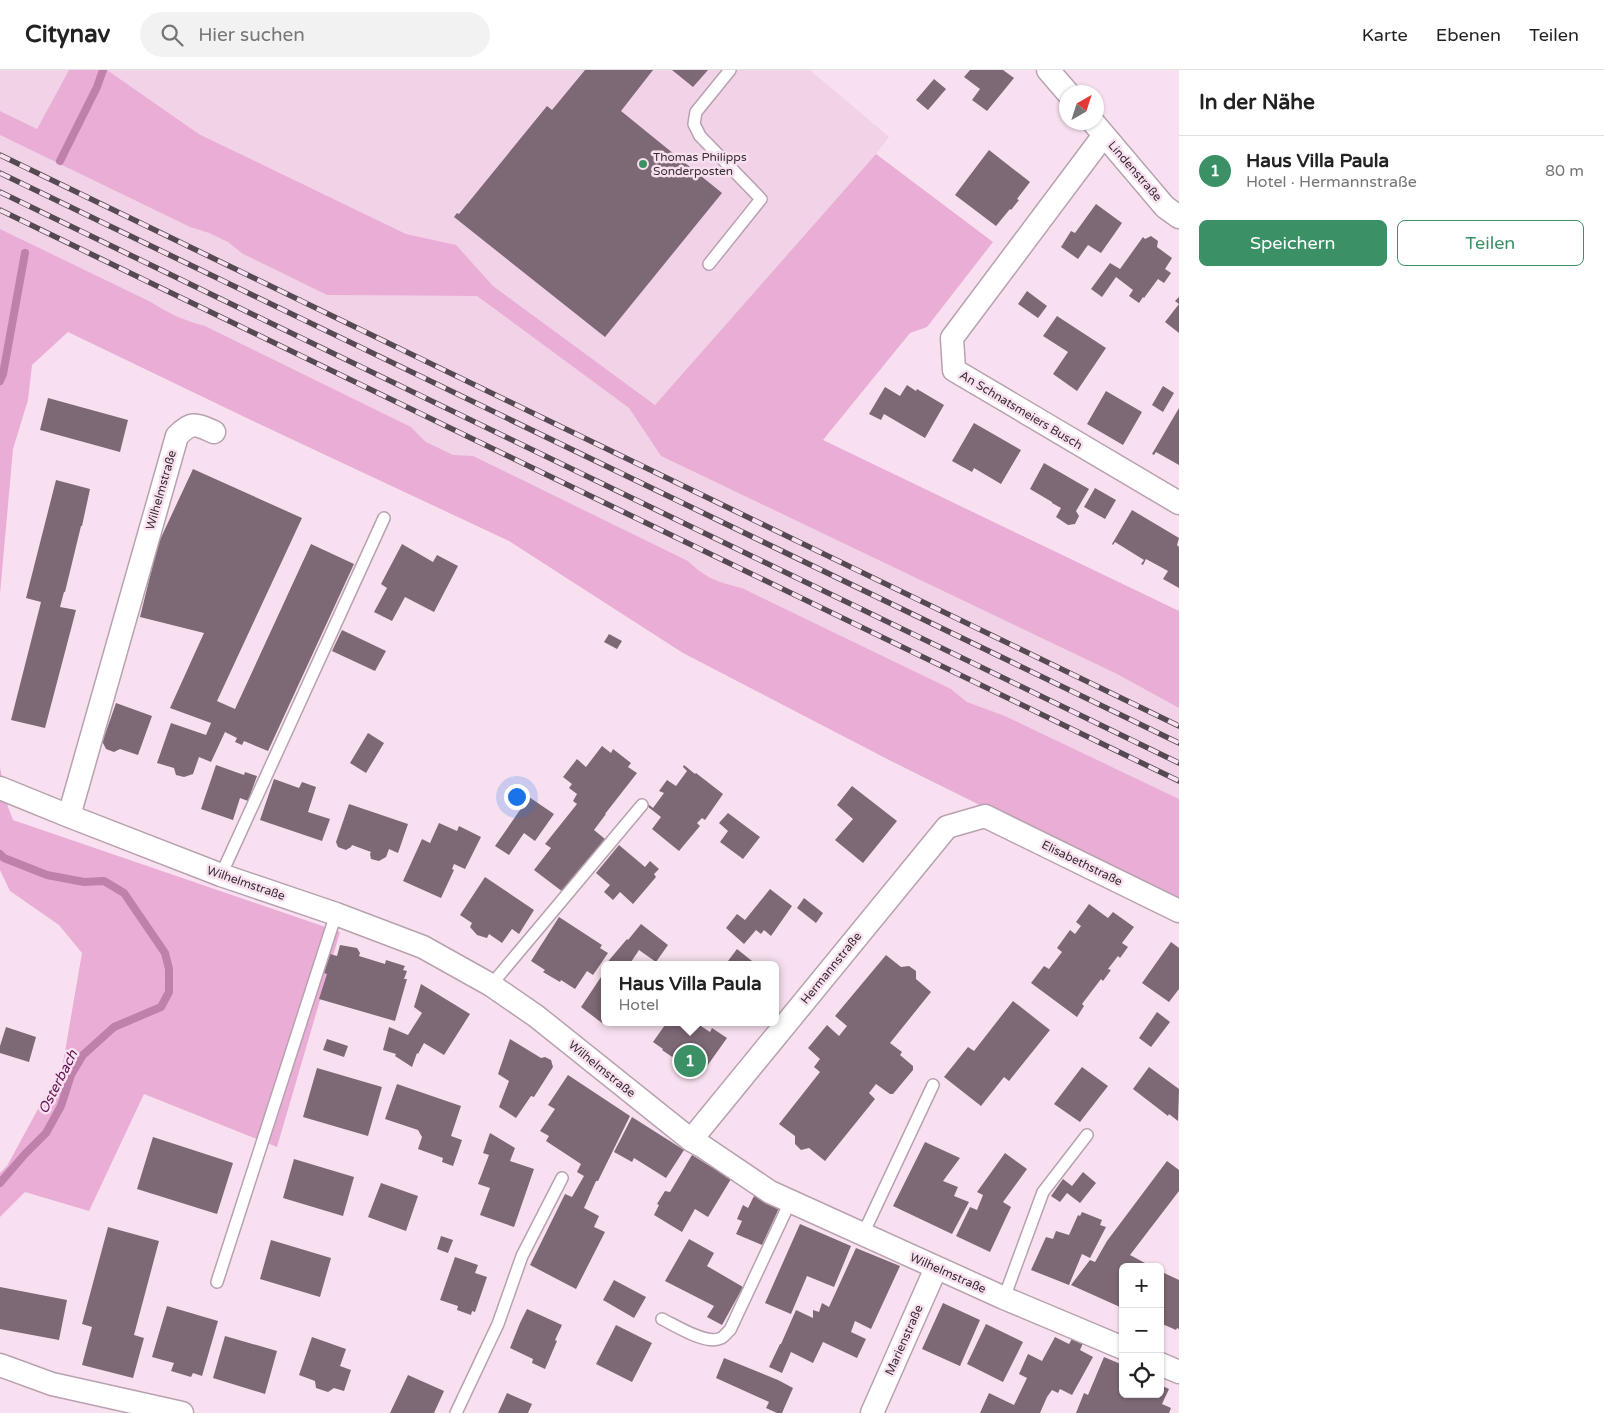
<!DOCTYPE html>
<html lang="de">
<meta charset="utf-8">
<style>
body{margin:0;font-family:"Varela Round",sans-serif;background:#f2f2f2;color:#222}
.controls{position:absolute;right:15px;bottom:15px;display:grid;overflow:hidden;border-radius:8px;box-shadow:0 1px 4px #0004}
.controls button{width:45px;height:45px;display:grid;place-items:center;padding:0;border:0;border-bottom:1px solid #e0e0e0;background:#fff;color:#222;font:25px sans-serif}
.compass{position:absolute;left:1059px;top:15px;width:45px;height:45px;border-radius:50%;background:#fff;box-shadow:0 1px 4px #0004;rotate:39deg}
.you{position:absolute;left:516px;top:726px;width:18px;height:18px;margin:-12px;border:4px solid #fff;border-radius:50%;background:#1a73e8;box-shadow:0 0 0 8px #1a73e833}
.badge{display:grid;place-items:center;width:32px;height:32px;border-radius:50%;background:#3b9165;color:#fff;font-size:16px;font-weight:700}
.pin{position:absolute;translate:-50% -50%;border:2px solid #fff;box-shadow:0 1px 5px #0006}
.popup{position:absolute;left:601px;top:891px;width:178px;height:65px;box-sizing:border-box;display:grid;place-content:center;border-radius:8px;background:#fff;filter:drop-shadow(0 1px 4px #0005);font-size:16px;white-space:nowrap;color:#767676}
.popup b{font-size:19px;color:#222}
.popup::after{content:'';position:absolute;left:50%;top:100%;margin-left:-10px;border:10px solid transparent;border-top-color:#fff}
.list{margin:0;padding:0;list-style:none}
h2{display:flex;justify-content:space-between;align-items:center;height:65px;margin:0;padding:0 20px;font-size:21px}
h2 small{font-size:16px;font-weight:400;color:#767676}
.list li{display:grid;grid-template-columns:32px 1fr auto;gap:15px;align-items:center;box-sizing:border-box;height:70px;padding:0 20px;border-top:1px solid #e0e0e0}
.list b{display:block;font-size:19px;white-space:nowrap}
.list p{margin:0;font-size:16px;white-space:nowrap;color:#767676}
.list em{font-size:16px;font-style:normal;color:#767676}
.actions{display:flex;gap:10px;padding:15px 20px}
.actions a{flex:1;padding:11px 0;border:1px solid #3b9165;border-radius:8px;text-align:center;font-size:18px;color:#3b9165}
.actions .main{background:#3b9165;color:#fff}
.icon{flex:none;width:28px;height:28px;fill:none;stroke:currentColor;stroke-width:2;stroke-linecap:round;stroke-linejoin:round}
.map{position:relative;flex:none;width:1179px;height:1343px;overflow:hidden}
header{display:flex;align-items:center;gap:30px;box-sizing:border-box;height:70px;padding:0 25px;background:#fff;border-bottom:1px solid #e0e0e0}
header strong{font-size:24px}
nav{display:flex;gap:28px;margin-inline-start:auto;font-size:18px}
.search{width:350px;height:45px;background:#f2f2f2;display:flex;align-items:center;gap:12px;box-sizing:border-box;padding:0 18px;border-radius:28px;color:#767676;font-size:19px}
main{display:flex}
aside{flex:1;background:#fff}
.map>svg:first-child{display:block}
.built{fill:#f1d2e6}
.green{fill:#e9add6}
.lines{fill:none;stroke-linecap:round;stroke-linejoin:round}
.stream{stroke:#bf80ac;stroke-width:8}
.building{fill:#7d6876}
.service-casing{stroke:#b8a1b0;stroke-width:14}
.minor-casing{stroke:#b8a1b0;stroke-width:25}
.service{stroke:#fff;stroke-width:11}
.minor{stroke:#fff;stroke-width:22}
.rail-casing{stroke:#554a51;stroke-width:5.5}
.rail{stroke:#f8e0f0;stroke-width:4;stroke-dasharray:11;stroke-linecap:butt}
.poi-dot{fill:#3b9165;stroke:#f8e0f0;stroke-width:2}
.labels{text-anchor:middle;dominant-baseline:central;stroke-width:5;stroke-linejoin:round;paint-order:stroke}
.poi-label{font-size:12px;fill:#372e34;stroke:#f8e0f0;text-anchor:start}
.street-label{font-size:12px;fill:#372e34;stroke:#f8e0f0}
.water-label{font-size:14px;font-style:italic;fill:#611550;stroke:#f8e0f0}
</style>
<header>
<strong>Citynav</strong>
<div class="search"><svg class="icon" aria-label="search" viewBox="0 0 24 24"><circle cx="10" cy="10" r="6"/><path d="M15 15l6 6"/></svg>Hier suchen</div>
<nav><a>Karte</a><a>Ebenen</a><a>Teilen</a></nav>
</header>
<main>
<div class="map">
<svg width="1179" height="1343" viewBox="0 0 1179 1343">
<rect width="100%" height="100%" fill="#f8e0f0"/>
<path class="built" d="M 0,0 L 69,0 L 37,59 L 0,41 Z
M 107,0 L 810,0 L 889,67 L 876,84 L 655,335 L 493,216 L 455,175 L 406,164 L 198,63 Z
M 0,65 L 190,157 L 209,163 L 228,172 L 243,184 L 327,225 L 477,226 L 629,338 L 661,386 L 1117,604 L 1179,638 L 1179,729 L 1005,646 L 967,632 L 951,619 L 742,518 L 721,513 L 703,504 L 688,491 L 473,387 L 453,386 L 426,372 L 411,357 L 205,256 L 186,252 L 168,243 L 151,232 L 0,159 Z"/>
<path class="green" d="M 69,0 L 107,0 L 199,64 L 406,164 L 456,175 L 493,216 L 655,335 L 876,84 L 993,172 L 927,257 L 910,263 L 823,370 L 1179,541 L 1179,638 L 1117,604 L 661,386 L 629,338 L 477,226 L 327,225 L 243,184 L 228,172 L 209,163 L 190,157 L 0,65 L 0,41 L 37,59 Z
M 0,159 L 151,232 C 169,244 185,251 205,256 L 411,357 L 426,372 L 453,385 L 473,386 L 688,491 C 707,509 717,512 742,518 L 951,619 L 967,632 L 1005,646 L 1179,729 L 1179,834 L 891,691 L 683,583 L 509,471 L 255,352 L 68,262 L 32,295 L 28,330 L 13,379 L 0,524 Z
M 0,697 L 8,737 L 13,750 L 340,862 L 277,1077 L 144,1024 L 89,1141 L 25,1122 L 0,1147 L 0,1103 L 7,1096 L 63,993 L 82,883 L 59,855 L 10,821 L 0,800 Z"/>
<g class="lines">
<path class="stream" d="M 60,91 L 97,17 L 103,0
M 0,311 L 3,304 L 25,183
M 0,784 L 4,788 L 47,805 L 84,812 L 104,811 L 124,823 L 165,883 L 169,899 L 169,922 L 161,937 L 114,957 L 83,985 L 71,1005 L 61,1036 L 46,1063 L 25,1084 L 0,1113"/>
</g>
<path class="building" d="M 585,0 L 653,0 L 621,41 L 722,123 L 605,267 L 454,147 L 457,143 L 459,144 L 547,36 L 552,40 Z
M 672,0 L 708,0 L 693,17 Z
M 970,0 L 1003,0 L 1014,8 L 987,41 L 972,30 L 980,19 L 964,7 Z
M 934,9 L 946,19 L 928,40 L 916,30 Z
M 989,80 L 1030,112 L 1017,129 L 1019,130 L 1011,140 L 1010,139 L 996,156 L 955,125 Z
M 1096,134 L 1122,153 L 1101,183 L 1088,175 L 1078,189 L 1061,177 L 1071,161 L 1075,163 Z
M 1151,166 L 1158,171 L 1157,177 L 1172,188 L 1165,199 L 1171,203 L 1164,213 L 1158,209 L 1144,228 L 1143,227 L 1139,233 L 1129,226 L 1133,220 L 1116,207 L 1102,227 L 1091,219 L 1110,193 L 1120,199 L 1143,167 L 1145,169 Z
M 1027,221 L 1047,236 L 1038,248 L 1018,234 Z
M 1179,227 L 1179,263 L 1165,252 L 1179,234 L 1175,231 Z
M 1057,246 L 1106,278 L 1077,321 L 1053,304 L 1068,282 L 1043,266 Z
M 907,315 L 916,321 L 917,319 L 944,335 L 925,368 L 884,344 L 881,350 L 869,344 L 885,317 L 900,326 Z
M 1163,316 L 1174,323 L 1163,342 L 1152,335 Z
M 1106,321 L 1142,342 L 1123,375 L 1087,354 Z
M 48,328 L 128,350 L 120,382 L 40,360 Z
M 1179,338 L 1179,395 L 1156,382 L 1154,385 L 1152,384 Z
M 974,353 L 1021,380 L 1001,414 L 974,398 L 972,402 L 952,391 Z
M 1044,393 L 1089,419 L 1076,441 L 1079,446 L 1075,454 L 1068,455 L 1056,447 L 1061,438 L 1052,433 L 1052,432 L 1030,419 Z
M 193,399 L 302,448 L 217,631 L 235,639 L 311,474 L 354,494 L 268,681 L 244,671 L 242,675 L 235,672 L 237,668 L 225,662 L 211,692 L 199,687 L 193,704 L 184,707 L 176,705 L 174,698 L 157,693 L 171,653 L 206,665 L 211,653 L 170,638 L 204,563 L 140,547 L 158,474 Z
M 56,410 L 90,419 L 82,456 L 81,456 L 65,522 L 64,522 L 60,537 L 76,540 L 45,658 L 11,650 L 41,532 L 26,528 Z
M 1095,418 L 1116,430 L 1105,449 L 1084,437 Z
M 1132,440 L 1179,468 L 1177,475 L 1179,477 L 1179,518 L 1163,509 L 1168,501 L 1146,489 L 1143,495 L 1141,494 L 1144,490 L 1115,472 L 1113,475 L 1112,474 Z
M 402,474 L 433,492 L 437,485 L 458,496 L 434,542 L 405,527 L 392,551 L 374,542 L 387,518 L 381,514 Z
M 342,560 L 386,581 L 375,601 L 332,581 Z
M 609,564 L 622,571 L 617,579 L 604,572 Z
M 116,633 L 152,646 L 138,685 L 120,679 L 114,682 L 106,679 L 103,673 L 102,673 Z
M 368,663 L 384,673 L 366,703 L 350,693 Z
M 602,676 L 611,683 L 613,679 L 631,693 L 628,697 L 637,703 L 605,744 L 606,744 L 594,760 L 605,769 L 563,822 L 534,800 L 551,778 L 545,774 L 577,734 L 573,731 L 577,724 L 569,718 L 572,714 L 563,707 L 577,689 L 586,697 Z
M 216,695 L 244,705 L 245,702 L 257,706 L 248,731 L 240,728 L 233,750 L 201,739 Z
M 684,695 L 695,704 L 696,703 L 723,724 L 705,750 L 702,748 L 697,753 L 700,756 L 679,781 L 652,759 L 661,747 L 647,736 L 648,734 L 653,738 L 664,723 L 659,721 L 667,710 L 676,716 L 687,701 L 683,697 Z
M 274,709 L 299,718 L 302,712 L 316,717 L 308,742 L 330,749 L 322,771 L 260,750 Z
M 852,716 L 897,751 L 863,793 L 835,770 L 853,749 L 837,735 Z
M 529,727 L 554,744 L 535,771 L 524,763 L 509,785 L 495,776 Z
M 349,734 L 408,754 L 398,783 L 389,779 L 386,787 L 379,791 L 371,789 L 370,784 L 371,782 L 352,775 L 351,777 L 346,780 L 338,777 L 336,772 Z
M 728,743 L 760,767 L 743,789 L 720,772 L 728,761 L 719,753 Z
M 439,753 L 457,761 L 459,756 L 481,767 L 465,799 L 454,794 L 452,799 L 454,800 L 441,828 L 403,811 L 422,769 L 430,773 Z
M 619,775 L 645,797 L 650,791 L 659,799 L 654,804 L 656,807 L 633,834 L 620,822 L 613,830 L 604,822 L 610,815 L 596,803 Z
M 485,807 L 534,840 L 519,864 L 512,859 L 502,873 L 489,864 L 487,868 L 477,865 L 470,857 L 472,853 L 460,845 Z
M 770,819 L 792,836 L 771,866 L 764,860 L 761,864 L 756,860 L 744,874 L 726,858 L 737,844 L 745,850 Z
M 804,828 L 823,843 L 816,853 L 797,838 Z
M 1089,834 L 1108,848 L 1113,842 L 1134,857 L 1122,873 L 1128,877 L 1120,888 L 1118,886 L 1108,899 L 1111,900 L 1103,911 L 1101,909 L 1082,934 L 1084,936 L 1077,947 L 1031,913 L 1044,896 L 1049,899 L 1062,882 L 1057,878 L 1070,860 L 1075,864 L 1081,856 L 1076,852 Z
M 559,847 L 602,875 L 600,878 L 608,883 L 593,905 L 587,901 L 575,919 L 561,910 L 560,912 L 543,902 L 545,900 L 531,891 Z
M 641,854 L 668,875 L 656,892 L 639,880 L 629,895 L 605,895 L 627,869 L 628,870 Z
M 1171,872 L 1179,878 L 1179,919 L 1169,932 L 1142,913 Z
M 340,875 L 357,878 L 360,883 L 359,886 L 385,894 L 386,890 L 405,896 L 403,900 L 407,901 L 404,909 L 407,909 L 395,951 L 319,929 L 327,904 L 324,903 L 330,884 L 337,886 Z
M 737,879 L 757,895 L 725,895 Z
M 886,885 L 901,897 L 909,896 L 916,901 L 916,909 L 931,922 L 890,973 L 902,982 L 900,985 L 913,996 L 913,1000 L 893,1024 L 890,1024 L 876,1014 L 869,1023 L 875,1029 L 825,1091 L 809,1078 L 801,1080 L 795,1074 L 795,1066 L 779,1054 L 820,1002 L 814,997 L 820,989 L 808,978 L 827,955 L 839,966 L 847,956 L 835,946 Z
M 605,901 L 605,948 L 602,953 L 581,937 Z
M 421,914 L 470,944 L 444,985 L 424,973 L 418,984 L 417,983 L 412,997 L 395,986 L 396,984 L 383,980 L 389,957 L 408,965 L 422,943 L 414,937 Z
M 1013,931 L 1050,960 L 1009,1011 L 1004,1007 L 981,1036 L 944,1007 L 968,977 L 974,981 Z
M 1157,942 L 1170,952 L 1151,977 L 1139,968 Z
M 667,952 L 695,952 L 710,962 L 712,958 L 727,968 L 700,1006 L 662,980 L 663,979 L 653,972 Z
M 6,957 L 36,967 L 29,992 L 0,983 L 0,976 Z
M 327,969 L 348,976 L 344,987 L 323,980 Z
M 510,969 L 541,988 L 545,987 L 551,990 L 553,997 L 534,1027 L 531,1026 L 516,1048 L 499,1037 L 509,1011 L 498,1004 Z
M 1082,997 L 1108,1016 L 1080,1052 L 1054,1034 Z
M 1149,997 L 1179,1019 L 1178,1051 L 1169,1044 L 1168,1046 L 1133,1019 Z
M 317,998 L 382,1017 L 368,1066 L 303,1047 Z
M 568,1005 L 630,1046 L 598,1111 L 596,1111 L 584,1138 L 599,1146 L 594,1157 L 605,1162 L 576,1219 L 530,1195 L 565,1124 L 572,1127 L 584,1106 L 577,1102 L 581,1094 L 546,1071 L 549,1066 L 540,1061 L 555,1039 L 548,1035 Z
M 397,1014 L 461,1036 L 451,1066 L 462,1070 L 453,1096 L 442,1092 L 443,1088 L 418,1079 L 422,1067 L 418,1060 L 385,1049 Z
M 632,1047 L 684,1080 L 666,1108 L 634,1088 L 632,1092 L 614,1082 Z
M 490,1063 L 515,1078 L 510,1091 L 534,1099 L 514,1157 L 480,1145 L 490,1118 L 478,1114 L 489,1085 L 483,1083 Z
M 153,1067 L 233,1093 L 217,1144 L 137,1119 Z
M 925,1072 L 960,1088 L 943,1111 L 958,1117 L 954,1126 L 969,1132 L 952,1164 L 893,1136 Z
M 1005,1083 L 1027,1099 L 1003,1132 L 1011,1137 L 990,1182 L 956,1166 L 970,1137 L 977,1140 L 983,1125 L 977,1122 Z
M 692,1085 L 731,1109 L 708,1147 L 695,1139 L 682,1162 L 654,1145 L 659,1135 L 657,1134 L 665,1121 L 670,1122 Z
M 294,1089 L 354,1107 L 343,1146 L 283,1128 Z
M 1167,1091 L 1179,1100 L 1179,1121 L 1130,1185 L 1145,1193 L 1143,1197 L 1123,1197 L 1123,1231 L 1120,1237 L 1071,1215 L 1090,1190 L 1095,1192 L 1107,1171 Z
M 1083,1102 L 1096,1113 L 1080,1133 L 1067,1123 L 1060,1132 L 1051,1126 L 1063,1109 L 1072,1116 Z
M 381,1113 L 418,1126 L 406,1161 L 368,1147 Z
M 755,1124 L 780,1136 L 762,1175 L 736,1164 L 742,1151 L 737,1149 L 743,1135 L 748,1138 Z
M 1082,1142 L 1102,1150 L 1100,1155 L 1106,1157 L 1090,1188 L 1082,1184 L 1069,1215 L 1031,1200 L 1046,1167 L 1053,1169 L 1056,1161 L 1069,1165 L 1078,1145 L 1080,1146 Z
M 800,1154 L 851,1176 L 834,1217 L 807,1206 L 791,1244 L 765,1233 Z
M 108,1157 L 159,1171 L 134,1265 L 144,1268 L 133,1308 L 82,1295 L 92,1257 L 82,1254 Z
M 441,1166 L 453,1170 L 448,1183 L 437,1179 Z
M 689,1169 L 714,1183 L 707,1196 L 743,1217 L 722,1255 L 707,1247 L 714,1236 L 665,1211 Z
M 271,1170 L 331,1188 L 320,1227 L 260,1209 Z
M 856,1178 L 900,1196 L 871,1259 L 855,1251 L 851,1262 L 866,1269 L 857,1288 L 823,1272 L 813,1293 L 791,1282 L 782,1303 L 769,1297 L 780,1274 L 781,1274 L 796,1240 L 813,1248 L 813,1240 L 819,1242 L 822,1233 L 829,1237 Z
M 455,1187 L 478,1195 L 475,1203 L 487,1207 L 475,1242 L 472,1241 L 471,1245 L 457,1240 L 458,1236 L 440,1230 Z
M 1162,1202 L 1179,1210 L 1179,1259 L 1177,1258 L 1176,1260 L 1160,1253 L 1160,1207 Z
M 614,1210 L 646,1227 L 634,1248 L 603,1230 Z
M 0,1217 L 67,1230 L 59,1270 L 0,1259 Z
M 943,1233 L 980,1250 L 960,1296 L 922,1279 Z
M 167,1236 L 218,1251 L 202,1306 L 193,1303 L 191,1307 L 171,1301 L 174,1293 L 152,1287 Z
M 527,1239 L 562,1255 L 555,1270 L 557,1271 L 545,1299 L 532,1293 L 533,1289 L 510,1278 L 520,1253 Z
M 986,1254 L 1023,1272 L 1003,1312 L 967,1294 Z
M 616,1255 L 652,1273 L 632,1312 L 596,1294 Z
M 225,1266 L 277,1281 L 265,1324 L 213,1308 Z
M 312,1267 L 346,1279 L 340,1296 L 351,1300 L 344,1321 L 334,1318 L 328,1322 L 316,1318 L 315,1311 L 299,1305 Z
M 1055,1267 L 1069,1274 L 1073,1267 L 1083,1273 L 1080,1280 L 1093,1287 L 1072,1325 L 1060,1319 L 1058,1323 L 1052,1320 L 1047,1327 L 1040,1343 L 980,1343 L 989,1323 L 1014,1335 L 1027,1308 L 1019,1304 L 1028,1284 L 1042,1291 Z
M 1104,1287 L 1123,1295 L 1123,1324 L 1160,1324 L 1160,1315 L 1169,1319 L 1162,1334 L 1171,1338 L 1169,1343 L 1076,1343 L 1084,1323 L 1088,1325 Z
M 724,1288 L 778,1310 L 793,1318 L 782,1343 L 777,1343 L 766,1338 L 769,1332 L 716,1308 Z
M 408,1305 L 444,1321 L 434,1343 L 390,1343 Z
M 507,1323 L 532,1334 L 528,1343 L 498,1343 Z"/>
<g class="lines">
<g class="service-casing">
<path id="service" d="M 709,194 L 761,129 L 700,66 L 694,54 L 696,42 L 730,0
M 221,805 L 384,448
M 491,915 L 642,735
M 863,1164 L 933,1015
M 217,1212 L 336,844
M 1004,1228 L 1043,1122 L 1087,1065
M 662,1249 C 675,1255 707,1276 721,1268 C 724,1267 727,1262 730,1260 L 790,1132
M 456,1343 L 498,1254 L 522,1186 L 562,1108"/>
</g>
<g class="minor-casing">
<path id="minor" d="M 1048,0 L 1067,22
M 1093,52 L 1165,137 L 1179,147
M 1104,65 L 952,268 L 954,300 L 1179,433
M 0,718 L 69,746 L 221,805 L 336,844 L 423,877 L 491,915 L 536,946 L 691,1070 L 702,1076 L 770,1122 L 1004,1228 L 1123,1278
M 69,746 L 177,366 C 192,351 195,354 214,362
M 691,1070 L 947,757 L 985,746 L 1179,841
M 1160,1294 L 1179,1302
M 0,1295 L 52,1314 L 182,1343
M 872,1343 L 936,1198"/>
</g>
<use href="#service" class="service"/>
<use href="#minor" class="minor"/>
<g class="rail-casing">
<path id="rail" d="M 0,85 L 1179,656
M 0,103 L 1179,673
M 0,122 L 1179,693
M 0,140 L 1179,711"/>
</g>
<use href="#rail" class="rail"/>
</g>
<circle class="poi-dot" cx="643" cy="94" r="5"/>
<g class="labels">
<g class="poi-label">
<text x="653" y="87">Thomas Philipps<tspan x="653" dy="14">Sonderposten</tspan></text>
</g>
<g class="street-label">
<text transform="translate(1135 101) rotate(49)">Lindenstraße</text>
<text transform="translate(1021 340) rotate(31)">An Schnatsmeiers Busch</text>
<text transform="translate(161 420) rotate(-74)">Wilhelmstraße</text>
<text transform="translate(1082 793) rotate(26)">Elisabethstraße</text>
<text transform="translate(246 813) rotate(19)">Wilhelmstraße</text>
<text transform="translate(831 898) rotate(-51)">Hermannstraße</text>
<text transform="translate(602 999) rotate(39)">Wilhelmstraße</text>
<text transform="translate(948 1203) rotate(24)">Wilhelmstraße</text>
<text transform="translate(904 1270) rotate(-66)">Marienstraße</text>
</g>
<g class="water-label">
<text transform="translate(58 1012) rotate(-63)">Osterbach</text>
</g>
</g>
</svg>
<div class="controls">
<button>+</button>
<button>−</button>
<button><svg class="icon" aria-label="locate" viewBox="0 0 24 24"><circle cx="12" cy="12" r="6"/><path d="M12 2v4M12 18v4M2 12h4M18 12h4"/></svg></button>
</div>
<svg class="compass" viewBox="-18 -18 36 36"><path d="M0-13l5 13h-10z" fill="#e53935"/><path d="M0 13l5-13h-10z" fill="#767676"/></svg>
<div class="you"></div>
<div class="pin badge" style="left:690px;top:991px">1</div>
<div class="popup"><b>Haus Villa Paula</b>Hotel</div>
</div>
<aside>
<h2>In der Nähe<small></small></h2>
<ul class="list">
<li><span class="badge">1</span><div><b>Haus Villa Paula</b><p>Hotel · Hermannstraße</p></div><em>80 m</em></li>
</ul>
<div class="actions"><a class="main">Speichern</a><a>Teilen</a></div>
</aside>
</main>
